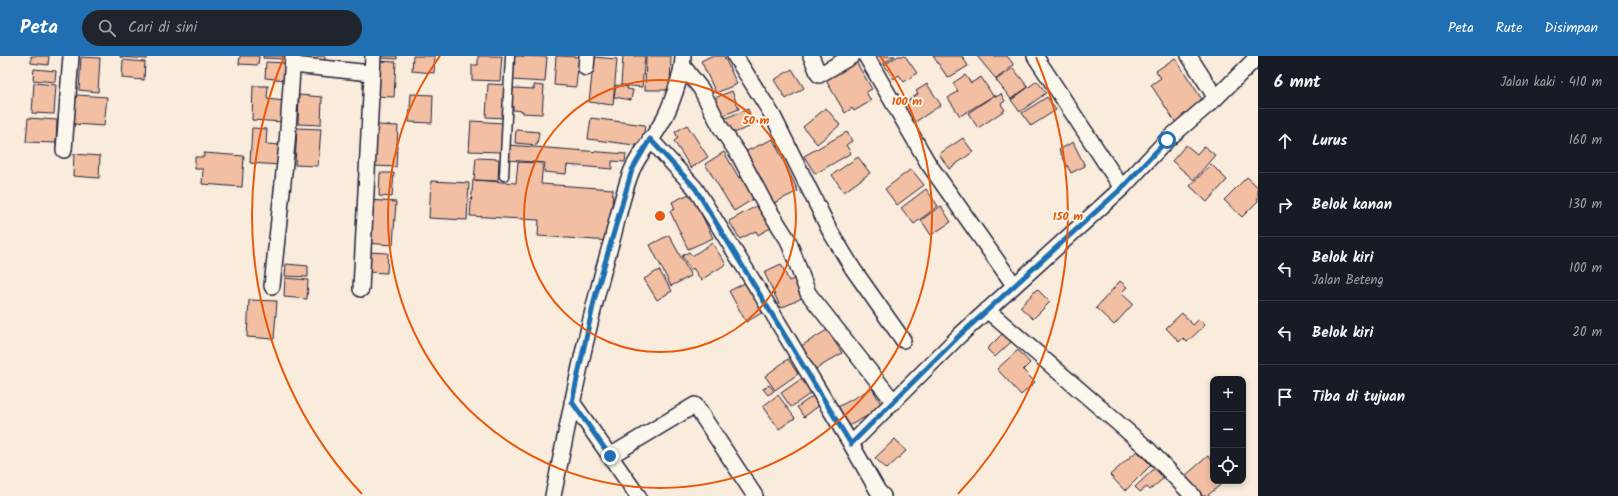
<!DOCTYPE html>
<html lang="id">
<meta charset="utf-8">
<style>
body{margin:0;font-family:Kalam,sans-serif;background:#20242c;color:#f1f3f6}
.controls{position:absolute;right:12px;bottom:12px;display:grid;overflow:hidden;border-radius:8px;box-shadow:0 2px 6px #0003}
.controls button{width:36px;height:36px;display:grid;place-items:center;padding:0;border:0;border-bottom:1px solid #363941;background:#171b24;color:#f1f3f6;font:20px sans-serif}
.stop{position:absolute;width:12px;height:12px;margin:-9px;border:3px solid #1f6fb2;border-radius:50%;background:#fff}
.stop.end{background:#1f6fb2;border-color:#fff;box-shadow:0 1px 4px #0008}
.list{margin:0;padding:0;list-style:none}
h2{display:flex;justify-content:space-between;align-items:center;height:52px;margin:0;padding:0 16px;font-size:17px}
h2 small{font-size:13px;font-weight:400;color:#9ea1a6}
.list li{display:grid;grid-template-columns:26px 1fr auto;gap:12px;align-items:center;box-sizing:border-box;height:64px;padding:0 16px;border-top:1px solid #363941}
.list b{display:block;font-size:15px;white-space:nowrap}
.list p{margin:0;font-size:13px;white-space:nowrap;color:#9ea1a6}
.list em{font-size:13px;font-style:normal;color:#9ea1a6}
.icon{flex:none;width:22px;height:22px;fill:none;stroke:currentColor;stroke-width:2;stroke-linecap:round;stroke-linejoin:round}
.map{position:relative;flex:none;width:1258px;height:440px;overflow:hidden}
header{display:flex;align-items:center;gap:24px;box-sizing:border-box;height:56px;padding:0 20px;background:#1f6fb2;color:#fff}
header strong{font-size:19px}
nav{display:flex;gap:22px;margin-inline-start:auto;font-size:14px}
.search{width:280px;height:36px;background:#20242c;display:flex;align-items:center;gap:10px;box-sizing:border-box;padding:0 14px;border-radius:22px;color:#9ea1a6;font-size:15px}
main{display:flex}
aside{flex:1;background:#171b24}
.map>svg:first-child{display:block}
.building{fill:#f2bfa3;stroke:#22223b}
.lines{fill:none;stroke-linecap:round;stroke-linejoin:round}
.service-casing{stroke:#22223b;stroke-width:11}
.minor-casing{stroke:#22223b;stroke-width:18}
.service{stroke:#fbf7ec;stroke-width:8}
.minor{stroke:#fbf7ec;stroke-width:15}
.route{stroke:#1f6fb2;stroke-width:5}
.ring{fill:none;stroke:#e8590c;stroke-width:2}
.centre{fill:#e8590c;stroke:#fbf7ec;stroke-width:2}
.ring-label{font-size:12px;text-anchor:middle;font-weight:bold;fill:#e8590c;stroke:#fbf7ec;stroke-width:3.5;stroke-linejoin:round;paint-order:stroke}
</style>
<header>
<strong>Peta</strong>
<div class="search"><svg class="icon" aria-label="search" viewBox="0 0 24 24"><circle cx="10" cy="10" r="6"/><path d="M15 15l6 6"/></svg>Cari di sini</div>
<nav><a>Peta</a><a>Rute</a><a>Disimpan</a></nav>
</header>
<main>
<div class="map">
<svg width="1258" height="440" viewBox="0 0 1258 440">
<rect width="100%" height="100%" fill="#f9ecdd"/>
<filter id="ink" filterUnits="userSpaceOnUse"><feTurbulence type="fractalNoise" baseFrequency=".025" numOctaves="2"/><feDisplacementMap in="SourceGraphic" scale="8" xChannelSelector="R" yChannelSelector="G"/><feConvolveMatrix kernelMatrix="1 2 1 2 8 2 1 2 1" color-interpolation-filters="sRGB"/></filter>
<g filter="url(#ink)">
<path class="building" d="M 31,0 L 49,0 L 48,9 L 31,7 Z
M 120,0 L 147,0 L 147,3 L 120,1 Z
M 240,0 L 259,0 L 258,9 L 239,8 Z
M 263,0 L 283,0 L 283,3 L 263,2 Z
M 302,0 L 325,0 L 325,6 L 302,5 Z
M 381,0 L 397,0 L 397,3 L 381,2 Z
M 413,0 L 435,0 L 434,17 L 412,15 Z
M 478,0 L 502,0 L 500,25 L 472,24 L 472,9 L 478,9 Z
M 514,0 L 547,1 L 545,26 L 512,24 Z
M 556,0 L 579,1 L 576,31 L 554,29 Z
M 623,0 L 645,0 L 642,31 L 621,29 Z
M 646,0 L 671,0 L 670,34 L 645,34 Z
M 711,0 L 724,0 L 737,28 L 716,37 L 701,5 Z
M 875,0 L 895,0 L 881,9 Z
M 898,0 L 905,0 L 917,17 L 904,26 L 899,19 L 894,23 L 884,9 Z
M 933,0 L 962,0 L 968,10 L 948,22 Z
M 977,0 L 1007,0 L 1014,9 L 996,23 Z
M 81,1 L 100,2 L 98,36 L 79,34 Z
M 594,1 L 617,3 L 613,49 L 589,46 Z
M 1175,2 L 1205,48 L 1176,67 L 1151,29 L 1161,22 L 1156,15 Z
M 123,4 L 145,6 L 144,24 L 122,22 Z
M 855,4 L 872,33 L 866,36 L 871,45 L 854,55 L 852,52 L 845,57 L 824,21 Z
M 378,5 L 396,6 L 394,41 L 376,40 Z
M 266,6 L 286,7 L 285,24 L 265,22 Z
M 1013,12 L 1028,31 L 1011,43 L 996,24 Z
M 34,13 L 56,15 L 55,26 L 33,24 Z
M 792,13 L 804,32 L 786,43 L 774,24 Z
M 965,19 L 971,27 L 981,21 L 993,40 L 960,60 L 948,42 L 958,35 L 953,27 Z
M 1037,25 L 1046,37 L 1020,56 L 1011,44 Z
M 34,27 L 56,29 L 54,58 L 32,57 Z
M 488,28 L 507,29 L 505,62 L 486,61 Z
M 927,28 L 941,49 L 912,68 L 903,56 L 906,53 L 903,48 L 918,38 L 916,35 Z
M 534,29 L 544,30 L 542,58 L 522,57 L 523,55 L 513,54 L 513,50 L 511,50 L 513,32 L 534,33 Z
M 616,29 L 628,31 L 627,33 L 633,34 L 631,44 L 614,41 Z
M 253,30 L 268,30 L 267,43 L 284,45 L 283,66 L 252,64 Z
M 732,35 L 739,53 L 719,61 L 712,43 Z
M 411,38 L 433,39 L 432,67 L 409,66 Z
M 1001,38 L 1005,45 L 1001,48 L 1005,54 L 978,72 L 968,57 L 995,39 L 996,41 Z
M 76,39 L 107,41 L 104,70 L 74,68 Z
M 299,39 L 322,41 L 321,69 L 298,68 Z
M 1047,41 L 1056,54 L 1031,70 L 1022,57 Z
M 826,52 L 840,69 L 817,88 L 803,71 Z
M 748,53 L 754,69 L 729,79 L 723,63 Z
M 28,62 L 57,64 L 56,87 L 26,86 Z
M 591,62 L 645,69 L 642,90 L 588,83 Z
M 471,65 L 503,67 L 501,96 L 469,95 Z
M 377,69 L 398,70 L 396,111 L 374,110 Z
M 687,69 L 708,101 L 691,112 L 674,85 L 678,82 L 675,76 Z
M 252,72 L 267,73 L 266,88 L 281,89 L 280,109 L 250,107 Z
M 297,72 L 321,73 L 318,110 L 295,109 Z
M 516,74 L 539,76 L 537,89 L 515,87 Z
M 847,76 L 852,85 L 846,89 L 851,97 L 815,118 L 804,100 Z
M 963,82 L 973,96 L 949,113 L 939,98 Z
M 773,83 L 798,135 L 768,150 L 742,97 Z
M 1073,86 L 1085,110 L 1071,117 L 1059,94 Z
M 508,89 L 626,98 L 625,106 L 612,105 L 612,113 L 567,109 L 566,118 L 544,116 L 545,107 L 507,104 Z
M 1186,89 L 1197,98 L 1204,90 L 1215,99 L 1194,124 L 1172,105 Z
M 724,96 L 739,122 L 745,119 L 758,140 L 734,155 L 705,108 Z
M 204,97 L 244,100 L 242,131 L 202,128 L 203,113 L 195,113 L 195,101 L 204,101 Z
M 74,98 L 100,100 L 99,122 L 73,120 Z
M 858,101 L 870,117 L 844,136 L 832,119 Z
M 476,102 L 499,103 L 498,125 L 474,124 Z
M 518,106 L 543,107 L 541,128 L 613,133 L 610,185 L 538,180 L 539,164 L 470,160 L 473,124 L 516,127 Z
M 1211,108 L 1227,124 L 1207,146 L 1190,130 Z
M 911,113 L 924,129 L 897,149 L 885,133 Z
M 380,117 L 394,117 L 392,141 L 379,140 Z
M 1247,121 L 1258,131 L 1258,145 L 1242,161 L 1224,144 Z
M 431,125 L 469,127 L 467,164 L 429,162 Z
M 926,133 L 938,150 L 914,168 L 901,152 Z
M 691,137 L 713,182 L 688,193 L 670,155 L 675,153 L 672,146 Z
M 369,144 L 396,146 L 393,189 L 366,187 Z
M 762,147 L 774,170 L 758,179 L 756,175 L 740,183 L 729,165 Z
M 941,150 L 951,166 L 931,179 L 921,164 Z
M 669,179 L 691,220 L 671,230 L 650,189 Z
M 712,187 L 726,208 L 701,224 L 693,212 L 691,214 L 682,200 L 689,196 L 692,200 Z
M 368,196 L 388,197 L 387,217 L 366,216 Z
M 286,208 L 308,210 L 308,221 L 285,220 Z
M 781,208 L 789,225 L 795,222 L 804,241 L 781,252 L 764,216 Z
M 659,214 L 672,235 L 657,244 L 644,223 Z
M 285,222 L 308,224 L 307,243 L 284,241 Z
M 751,224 L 767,254 L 746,266 L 729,235 Z
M 1120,225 L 1127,231 L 1121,237 L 1133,248 L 1114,269 L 1096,252 Z
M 1037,233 L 1050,246 L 1033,263 L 1020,251 Z
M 249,244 L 277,245 L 274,283 L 247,281 Z
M 1182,257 L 1193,269 L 1199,263 L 1205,269 L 1187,286 L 1183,282 L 1179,286 L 1166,272 Z
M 827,274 L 842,297 L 813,315 L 798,292 Z
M 1003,277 L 1011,286 L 995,301 L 987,293 Z
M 1018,294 L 1030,307 L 1023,314 L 1035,326 L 1021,339 L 997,313 Z
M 788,303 L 798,318 L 775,334 L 765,320 Z
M 804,321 L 814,335 L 791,351 L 781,337 Z
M 769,329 L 774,335 L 768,339 L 763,333 Z
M 872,332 L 883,351 L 849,370 L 838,351 Z
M 778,339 L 795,362 L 779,373 L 763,350 Z
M 813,340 L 820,349 L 804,361 L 797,351 Z
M 895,383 L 906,395 L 887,413 L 875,402 Z
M 1137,395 L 1151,409 L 1125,435 L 1110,419 Z
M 1208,400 L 1213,406 L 1213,425 L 1225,425 L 1207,440 L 1202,440 L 1185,420 Z
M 1157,410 L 1166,420 L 1150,434 L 1147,431 L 1140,436 L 1135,431 Z"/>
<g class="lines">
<g class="service-casing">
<path id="service" d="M 504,120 L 510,0"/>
</g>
<g class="minor-casing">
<path id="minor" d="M 735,0 L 773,60 L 830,175 L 853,213 L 903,284
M 811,0 L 819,19 L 852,0
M 866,0 L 928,107 L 1014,229
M 1035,0 L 1122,132
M 1189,0 L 1216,42
M 293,9 L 371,17
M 683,10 L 701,33 L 721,72 L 739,99 L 764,146 L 788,184 L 808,237 L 894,346
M 586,12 L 587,0
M 650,83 L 695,132 L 761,238 L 851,388 L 878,435 L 883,440
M 64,94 L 71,0
M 272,230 L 287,88 L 293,0
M 361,233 L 373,0
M 987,254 L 1148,393 L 1193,440
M 572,346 L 638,440
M 851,388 L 960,279 L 1122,132 L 1167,84 L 1216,42 L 1258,0
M 610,400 L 695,349 L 755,440
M 553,440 C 571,354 587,268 612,184 C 618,162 623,136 632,114 C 639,98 652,84 661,68 C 670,53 683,18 683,0"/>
</g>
<use href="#service" class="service"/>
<use href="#minor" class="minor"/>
</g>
</g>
<g class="lines" filter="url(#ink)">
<path class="route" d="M 610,400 L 572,346 L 595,241 L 632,114 L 650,83 L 695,132 L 851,388 L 960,279 L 1122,132 L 1167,84"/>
</g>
<g class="ring">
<circle cx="660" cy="160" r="136"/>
<path d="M880 0A272 272 0 1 1 440 0"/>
<path d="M362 438A408 408 0 0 1 284 1M1036 1A408 408 0 0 1 958 438"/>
</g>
<circle cx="660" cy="160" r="6" class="centre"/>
<g class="ring-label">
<text x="907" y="49">100 m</text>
<text x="756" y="68">50 m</text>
<text x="1068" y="164">150 m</text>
</g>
</svg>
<div class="controls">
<button>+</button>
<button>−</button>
<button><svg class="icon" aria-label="locate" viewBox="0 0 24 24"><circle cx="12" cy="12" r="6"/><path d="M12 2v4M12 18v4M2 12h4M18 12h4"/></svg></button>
</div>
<div class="stop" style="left:1167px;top:84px"></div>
<div class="stop end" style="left:610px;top:400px"></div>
</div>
<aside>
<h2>6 mnt<small>Jalan kaki · 410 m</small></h2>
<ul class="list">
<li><svg class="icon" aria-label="ahead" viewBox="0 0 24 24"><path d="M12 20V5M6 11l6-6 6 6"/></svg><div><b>Lurus</b></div><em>160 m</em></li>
<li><svg class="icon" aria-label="right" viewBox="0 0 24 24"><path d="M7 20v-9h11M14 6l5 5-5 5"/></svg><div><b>Belok kanan</b></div><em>130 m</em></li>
<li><svg class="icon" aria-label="left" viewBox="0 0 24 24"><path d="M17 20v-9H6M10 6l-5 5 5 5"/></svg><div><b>Belok kiri</b><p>Jalan Beteng</p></div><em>100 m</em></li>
<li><svg class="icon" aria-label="left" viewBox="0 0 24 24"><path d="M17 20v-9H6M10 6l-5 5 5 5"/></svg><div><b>Belok kiri</b></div><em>20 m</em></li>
<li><svg class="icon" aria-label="arrive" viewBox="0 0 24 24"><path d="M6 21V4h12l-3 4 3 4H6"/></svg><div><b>Tiba di tujuan</b></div></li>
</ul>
</aside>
</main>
